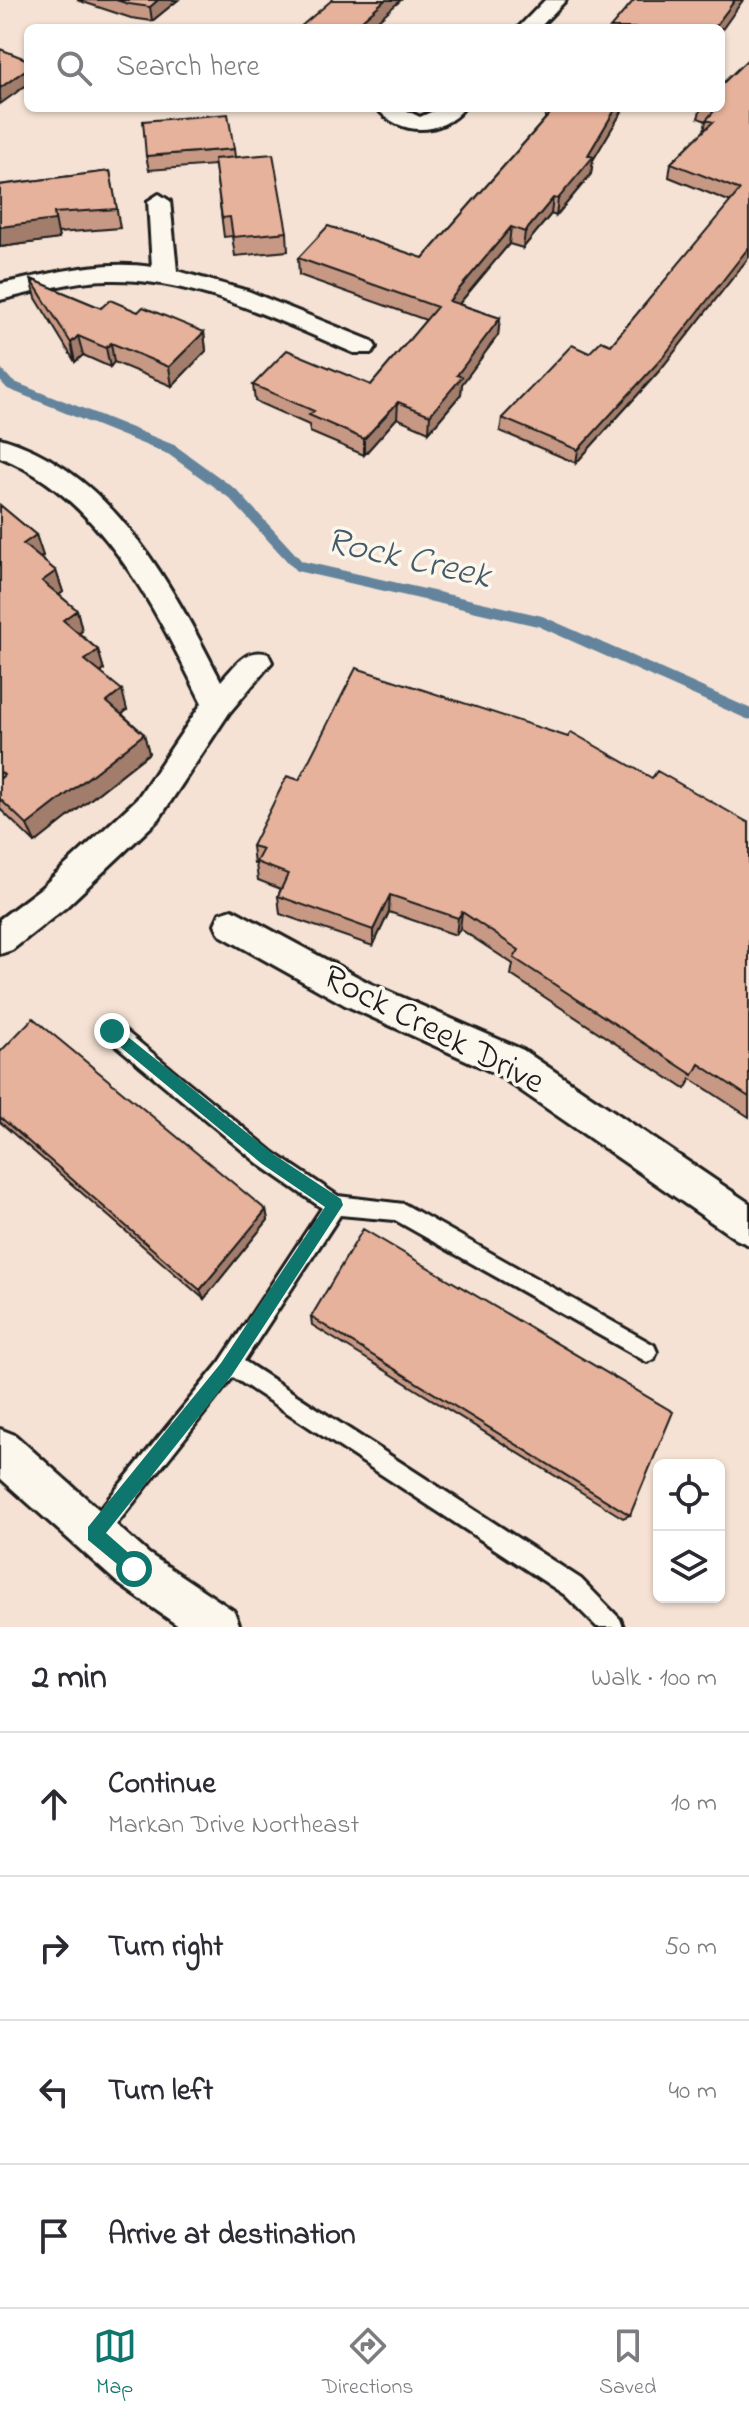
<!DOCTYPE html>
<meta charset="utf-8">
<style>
body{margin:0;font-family:"Indie Flower",sans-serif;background:#f7f7f7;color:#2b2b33}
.controls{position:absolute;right:24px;bottom:24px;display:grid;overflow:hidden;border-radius:12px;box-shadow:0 2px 6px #0004}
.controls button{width:72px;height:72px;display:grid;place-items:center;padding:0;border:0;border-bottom:2px solid #e1e1e2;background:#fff;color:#2b2b33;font:40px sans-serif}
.stop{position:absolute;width:24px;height:24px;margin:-18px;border:6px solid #0f766e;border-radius:50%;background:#fff}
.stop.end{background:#0f766e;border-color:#fff;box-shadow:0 2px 8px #0008}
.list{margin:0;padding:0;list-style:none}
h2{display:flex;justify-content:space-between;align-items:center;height:104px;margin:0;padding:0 32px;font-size:34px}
h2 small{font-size:26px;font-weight:400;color:#7c7c81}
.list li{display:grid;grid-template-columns:52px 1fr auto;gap:24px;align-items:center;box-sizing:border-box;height:144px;padding:0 32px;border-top:2px solid #e1e1e2}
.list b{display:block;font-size:30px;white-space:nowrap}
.list p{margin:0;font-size:26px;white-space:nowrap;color:#7c7c81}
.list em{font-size:26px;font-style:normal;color:#7c7c81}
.icon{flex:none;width:44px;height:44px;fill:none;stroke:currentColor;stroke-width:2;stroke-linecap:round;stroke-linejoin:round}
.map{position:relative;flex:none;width:749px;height:1627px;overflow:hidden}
.search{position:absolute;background:#fff;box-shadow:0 2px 6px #0004;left:24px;right:24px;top:24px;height:88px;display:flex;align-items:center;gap:20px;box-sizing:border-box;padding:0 28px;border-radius:12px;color:#7c7c81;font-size:30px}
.sheet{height:680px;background:#fff}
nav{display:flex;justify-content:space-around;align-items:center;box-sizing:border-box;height:112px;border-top:2px solid #e1e1e2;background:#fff;font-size:22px;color:#7c7c81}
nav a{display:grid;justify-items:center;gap:4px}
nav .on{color:#0f766e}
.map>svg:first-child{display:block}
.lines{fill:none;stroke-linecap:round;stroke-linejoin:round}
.stream-far1{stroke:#63849c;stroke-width:9}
.stream{stroke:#63849c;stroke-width:11}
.lane-casing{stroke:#1c1c1c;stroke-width:6}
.street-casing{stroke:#1c1c1c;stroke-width:6}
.lane{fill:#fbf7ec;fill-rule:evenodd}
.street{fill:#fbf7ec;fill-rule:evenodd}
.wall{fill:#c79985;stroke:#1c1c1c;stroke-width:2}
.shaded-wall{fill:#a27d6c;stroke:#1c1c1c;stroke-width:2}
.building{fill:#e7b29b;stroke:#1c1c1c;stroke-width:2}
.route{fill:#0f766e}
.labels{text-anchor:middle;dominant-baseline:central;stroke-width:7;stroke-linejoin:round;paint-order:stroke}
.street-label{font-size:36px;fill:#1c1c1c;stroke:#fbf7ec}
.water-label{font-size:38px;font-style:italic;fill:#465967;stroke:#fbf7ec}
</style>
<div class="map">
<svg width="749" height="1627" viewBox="0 0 749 1627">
<rect width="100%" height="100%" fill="#f5e2d4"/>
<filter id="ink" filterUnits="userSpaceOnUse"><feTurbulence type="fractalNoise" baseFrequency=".0125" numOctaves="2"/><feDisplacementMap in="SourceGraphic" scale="16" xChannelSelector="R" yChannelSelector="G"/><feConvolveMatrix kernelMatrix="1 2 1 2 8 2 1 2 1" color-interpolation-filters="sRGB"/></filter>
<g filter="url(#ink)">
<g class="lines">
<path class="stream-far1" d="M 0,374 L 10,385 L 65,407"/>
<path class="stream" d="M 60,405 L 172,450 L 233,494 L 299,566 L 540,621 L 749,714"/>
<g class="lane-casing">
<path id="lane" d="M 112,1023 L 118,1025 L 274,1153 L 338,1196 L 404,1204 L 654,1345 L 657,1352 L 654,1359 L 647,1362 L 395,1220 L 340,1215 L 244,1361 L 581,1579 L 620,1619 L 623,1627 L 597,1627 L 565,1595 L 233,1377 L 104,1540 L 96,1543 L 88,1540 L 85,1532 L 88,1524 L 220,1362 L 322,1208 L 260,1165 L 106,1037 L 103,1031 L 106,1025 Z"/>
</g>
<g class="street-casing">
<path id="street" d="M 545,0 L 566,0 L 539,28 L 518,28 Z
M 377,108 L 401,108 L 420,117 L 440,108 L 464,108 C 442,136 399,136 377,108 Z
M 159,194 L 170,201 L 177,271 L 248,291 L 372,341 L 376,347 L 372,353 L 354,353 C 276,320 195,278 109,280 C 72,280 36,292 0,300 L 0,284 C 51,274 100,259 152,267 L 148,201 Z
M 0,438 C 112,470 171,584 221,681 C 235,666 246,647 268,654 L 272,662 L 229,713 L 159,819 L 65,908 L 12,950 L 0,954 L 0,919 L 41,888 L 137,799 L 202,703 C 156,610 102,498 0,457 Z
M 232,909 L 369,983 L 523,1050 L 749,1203 L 749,1245 L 736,1239 L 497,1074 L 345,1005 L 220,935 L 215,924 L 220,913 Z
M 0,1429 L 15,1435 L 149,1554 L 234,1611 L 240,1627 L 180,1627 L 119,1584 L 0,1478 Z"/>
</g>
<use href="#lane" class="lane"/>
<use href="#street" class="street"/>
</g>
<path class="wall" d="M 77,0 L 178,0 L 152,21 L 131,18 Z
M 749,58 L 749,257 L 660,370 L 576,463 L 500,431 L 502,418 L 589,353 L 611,345 L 731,202 L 669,177 L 671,163 L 704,131 L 706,121 L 698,118 L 701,108 L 721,108 Z
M 545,108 L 624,108 L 593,160 L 591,174 L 556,216 L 551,214 L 523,248 L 509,244 L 459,304 L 500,318 L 498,335 L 462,384 L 461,394 L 429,432 L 397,418 L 364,455 L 310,432 L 309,425 L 255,401 L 253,385 L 371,385 L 426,320 L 299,275 L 298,258 L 423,258 L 545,119 Z
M 234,149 L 235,157 L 287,232 L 288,251 L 235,256 L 232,236 L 224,237 L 215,165 L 149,170 L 146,156 Z
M 110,171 L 120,228 L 58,233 L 59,239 L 0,247 L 0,185 Z
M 31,279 L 101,308 L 138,312 L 204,332 L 206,351 L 172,386 L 114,362 L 110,367 L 83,355 L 75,362 L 36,298 Z
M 0,505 L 36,535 L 43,556 L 40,558 L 56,571 L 63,592 L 59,595 L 77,610 L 82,631 L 79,633 L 98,650 L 104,670 L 101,673 L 127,710 L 122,714 L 144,734 L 149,753 L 35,843 L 0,809 Z
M 652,778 L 749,823 L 749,1117 L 691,1079 L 685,1089 L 511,975 L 513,964 L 460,929 L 456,935 L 389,912 L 373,946 L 280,914 L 278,896 L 281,889 L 258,880 L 256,864 L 254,864 L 252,846 L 299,780 Z
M 0,1052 L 266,1210 L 268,1220 L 204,1299 L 0,1122 Z
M 311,1317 L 630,1515 L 623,1518 L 312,1325 Z"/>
<path class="shaded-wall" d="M 158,0 L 178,0 L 152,21 L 150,7 Z
M 385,0 L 401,0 L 369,28 L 353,28 Z
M 735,0 L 743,0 L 721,31 L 721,28 L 714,28 Z
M 28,68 L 28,84 L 0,104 L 0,88 Z
M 616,108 L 624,108 L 593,160 L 591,174 L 556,216 L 558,199 L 588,155 Z
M 553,198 L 551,214 L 523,248 L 525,232 Z
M 54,213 L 59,239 L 0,247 L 0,227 Z
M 511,227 L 509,244 L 448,317 L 449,301 Z
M 749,247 L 749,257 L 660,370 L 576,463 L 578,450 Z
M 500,318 L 498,335 L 462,384 L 461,394 L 429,432 L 430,415 L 457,375 Z
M 204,332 L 206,351 L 172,386 L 169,367 Z
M 78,336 L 83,355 L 75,362 L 71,343 Z
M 111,343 L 114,362 L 110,367 L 106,348 Z
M 398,402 L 397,418 L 364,455 L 364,439 Z
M 36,535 L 43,556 L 30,565 L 23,544 Z
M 56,571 L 63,592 L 49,602 L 42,581 Z
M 77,610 L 82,631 L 69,640 L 63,620 Z
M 98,650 L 104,670 L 91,680 L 85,660 Z
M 122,690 L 127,710 L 112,722 L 107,702 Z
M 144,734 L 149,753 L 35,843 L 27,825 Z
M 390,895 L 389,912 L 373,946 L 373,930 Z
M 462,912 L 460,929 L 456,935 L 458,918 Z
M 266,1210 L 268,1220 L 204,1299 L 200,1290 Z"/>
<path class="building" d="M 116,0 L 158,0 L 150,7 L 129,4 Z
M 332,0 L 385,0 L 353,28 L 299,28 Z
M 634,0 L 735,0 L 714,28 L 610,28 Z
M 0,49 L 28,60 L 28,68 L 0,88 Z
M 749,58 L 749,247 L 663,357 L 578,450 L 502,418 L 572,345 L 589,353 L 601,341 L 611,345 L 740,190 L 671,163 L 713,122 L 706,120 L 716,109 L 713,108 L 721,108 L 721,85 Z
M 555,108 L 616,108 L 588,155 L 593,157 L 558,199 L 553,198 L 525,232 L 511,227 L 449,301 L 500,318 L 457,375 L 462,377 L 430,415 L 398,402 L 364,439 L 309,415 L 314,411 L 253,385 L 287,350 L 371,385 L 437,307 L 298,258 L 328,226 L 423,258 Z
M 228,114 L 234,149 L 146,156 L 143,121 Z
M 273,154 L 287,232 L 233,237 L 230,217 L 222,218 L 214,159 Z
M 110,171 L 117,209 L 54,213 L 55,220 L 0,227 L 0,185 Z
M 31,279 L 101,308 L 110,300 L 138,312 L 143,307 L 204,332 L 169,367 L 111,343 L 106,348 L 78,336 L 71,343 Z
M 0,505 L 36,535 L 23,544 L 56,571 L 42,581 L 77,610 L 63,620 L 98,650 L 85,660 L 122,690 L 107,702 L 144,734 L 27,825 L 0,799 L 0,779 L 4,775 L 0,771 Z
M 356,668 L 568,737 L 571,732 L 652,778 L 657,771 L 749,823 L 749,1097 L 699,1064 L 693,1075 L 514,958 L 519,950 L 462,912 L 458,918 L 390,895 L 373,930 L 278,896 L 288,874 L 256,862 L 263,849 L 252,846 L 287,776 L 299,780 Z
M 33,1018 L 266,1210 L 200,1290 L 0,1117 L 0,1052 Z
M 363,1229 L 673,1412 L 630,1515 L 311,1317 Z"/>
</g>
<path class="route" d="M 112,1024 L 273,1154 L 341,1199 L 343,1205 L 232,1375 L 106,1533 L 140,1563 L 143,1569 L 134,1578 L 88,1540 L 88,1527 L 221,1363 L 325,1207 L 262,1164 L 107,1036 L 107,1026 Z"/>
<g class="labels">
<g class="street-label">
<text transform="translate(433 1031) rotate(27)">Rock Creek Drive</text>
</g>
<g class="water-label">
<text transform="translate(408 560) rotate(13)">Rock Creek</text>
</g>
</g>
</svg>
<div class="controls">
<button><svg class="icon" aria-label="locate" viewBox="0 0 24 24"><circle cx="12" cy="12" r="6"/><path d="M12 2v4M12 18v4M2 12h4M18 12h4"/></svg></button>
<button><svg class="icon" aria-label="layers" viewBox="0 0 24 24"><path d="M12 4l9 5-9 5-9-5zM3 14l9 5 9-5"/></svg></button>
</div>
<div class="stop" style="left:134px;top:1569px"></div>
<div class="stop end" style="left:112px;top:1031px"></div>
<div class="search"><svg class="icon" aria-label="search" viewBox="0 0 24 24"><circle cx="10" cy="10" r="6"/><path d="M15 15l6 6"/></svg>Search here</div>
</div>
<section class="sheet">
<h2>2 min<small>Walk · 100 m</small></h2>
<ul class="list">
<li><svg class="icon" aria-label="ahead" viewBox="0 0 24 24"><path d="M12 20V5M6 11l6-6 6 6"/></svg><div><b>Continue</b><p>Markan Drive Northeast</p></div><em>10 m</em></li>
<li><svg class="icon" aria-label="right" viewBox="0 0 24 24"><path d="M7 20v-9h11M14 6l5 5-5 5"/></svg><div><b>Turn right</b></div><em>50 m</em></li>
<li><svg class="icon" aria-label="left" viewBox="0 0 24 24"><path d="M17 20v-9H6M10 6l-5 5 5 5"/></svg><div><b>Turn left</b></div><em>40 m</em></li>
<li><svg class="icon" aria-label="arrive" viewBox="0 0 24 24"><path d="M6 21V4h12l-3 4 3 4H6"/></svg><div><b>Arrive at destination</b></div></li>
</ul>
</section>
<nav>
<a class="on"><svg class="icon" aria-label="map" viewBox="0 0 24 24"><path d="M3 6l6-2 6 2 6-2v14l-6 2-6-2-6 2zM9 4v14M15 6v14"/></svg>Map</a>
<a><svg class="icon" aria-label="directions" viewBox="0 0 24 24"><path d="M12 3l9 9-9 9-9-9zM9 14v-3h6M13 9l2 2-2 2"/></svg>Directions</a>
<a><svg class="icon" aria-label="saved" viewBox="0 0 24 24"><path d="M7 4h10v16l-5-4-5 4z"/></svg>Saved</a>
</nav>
